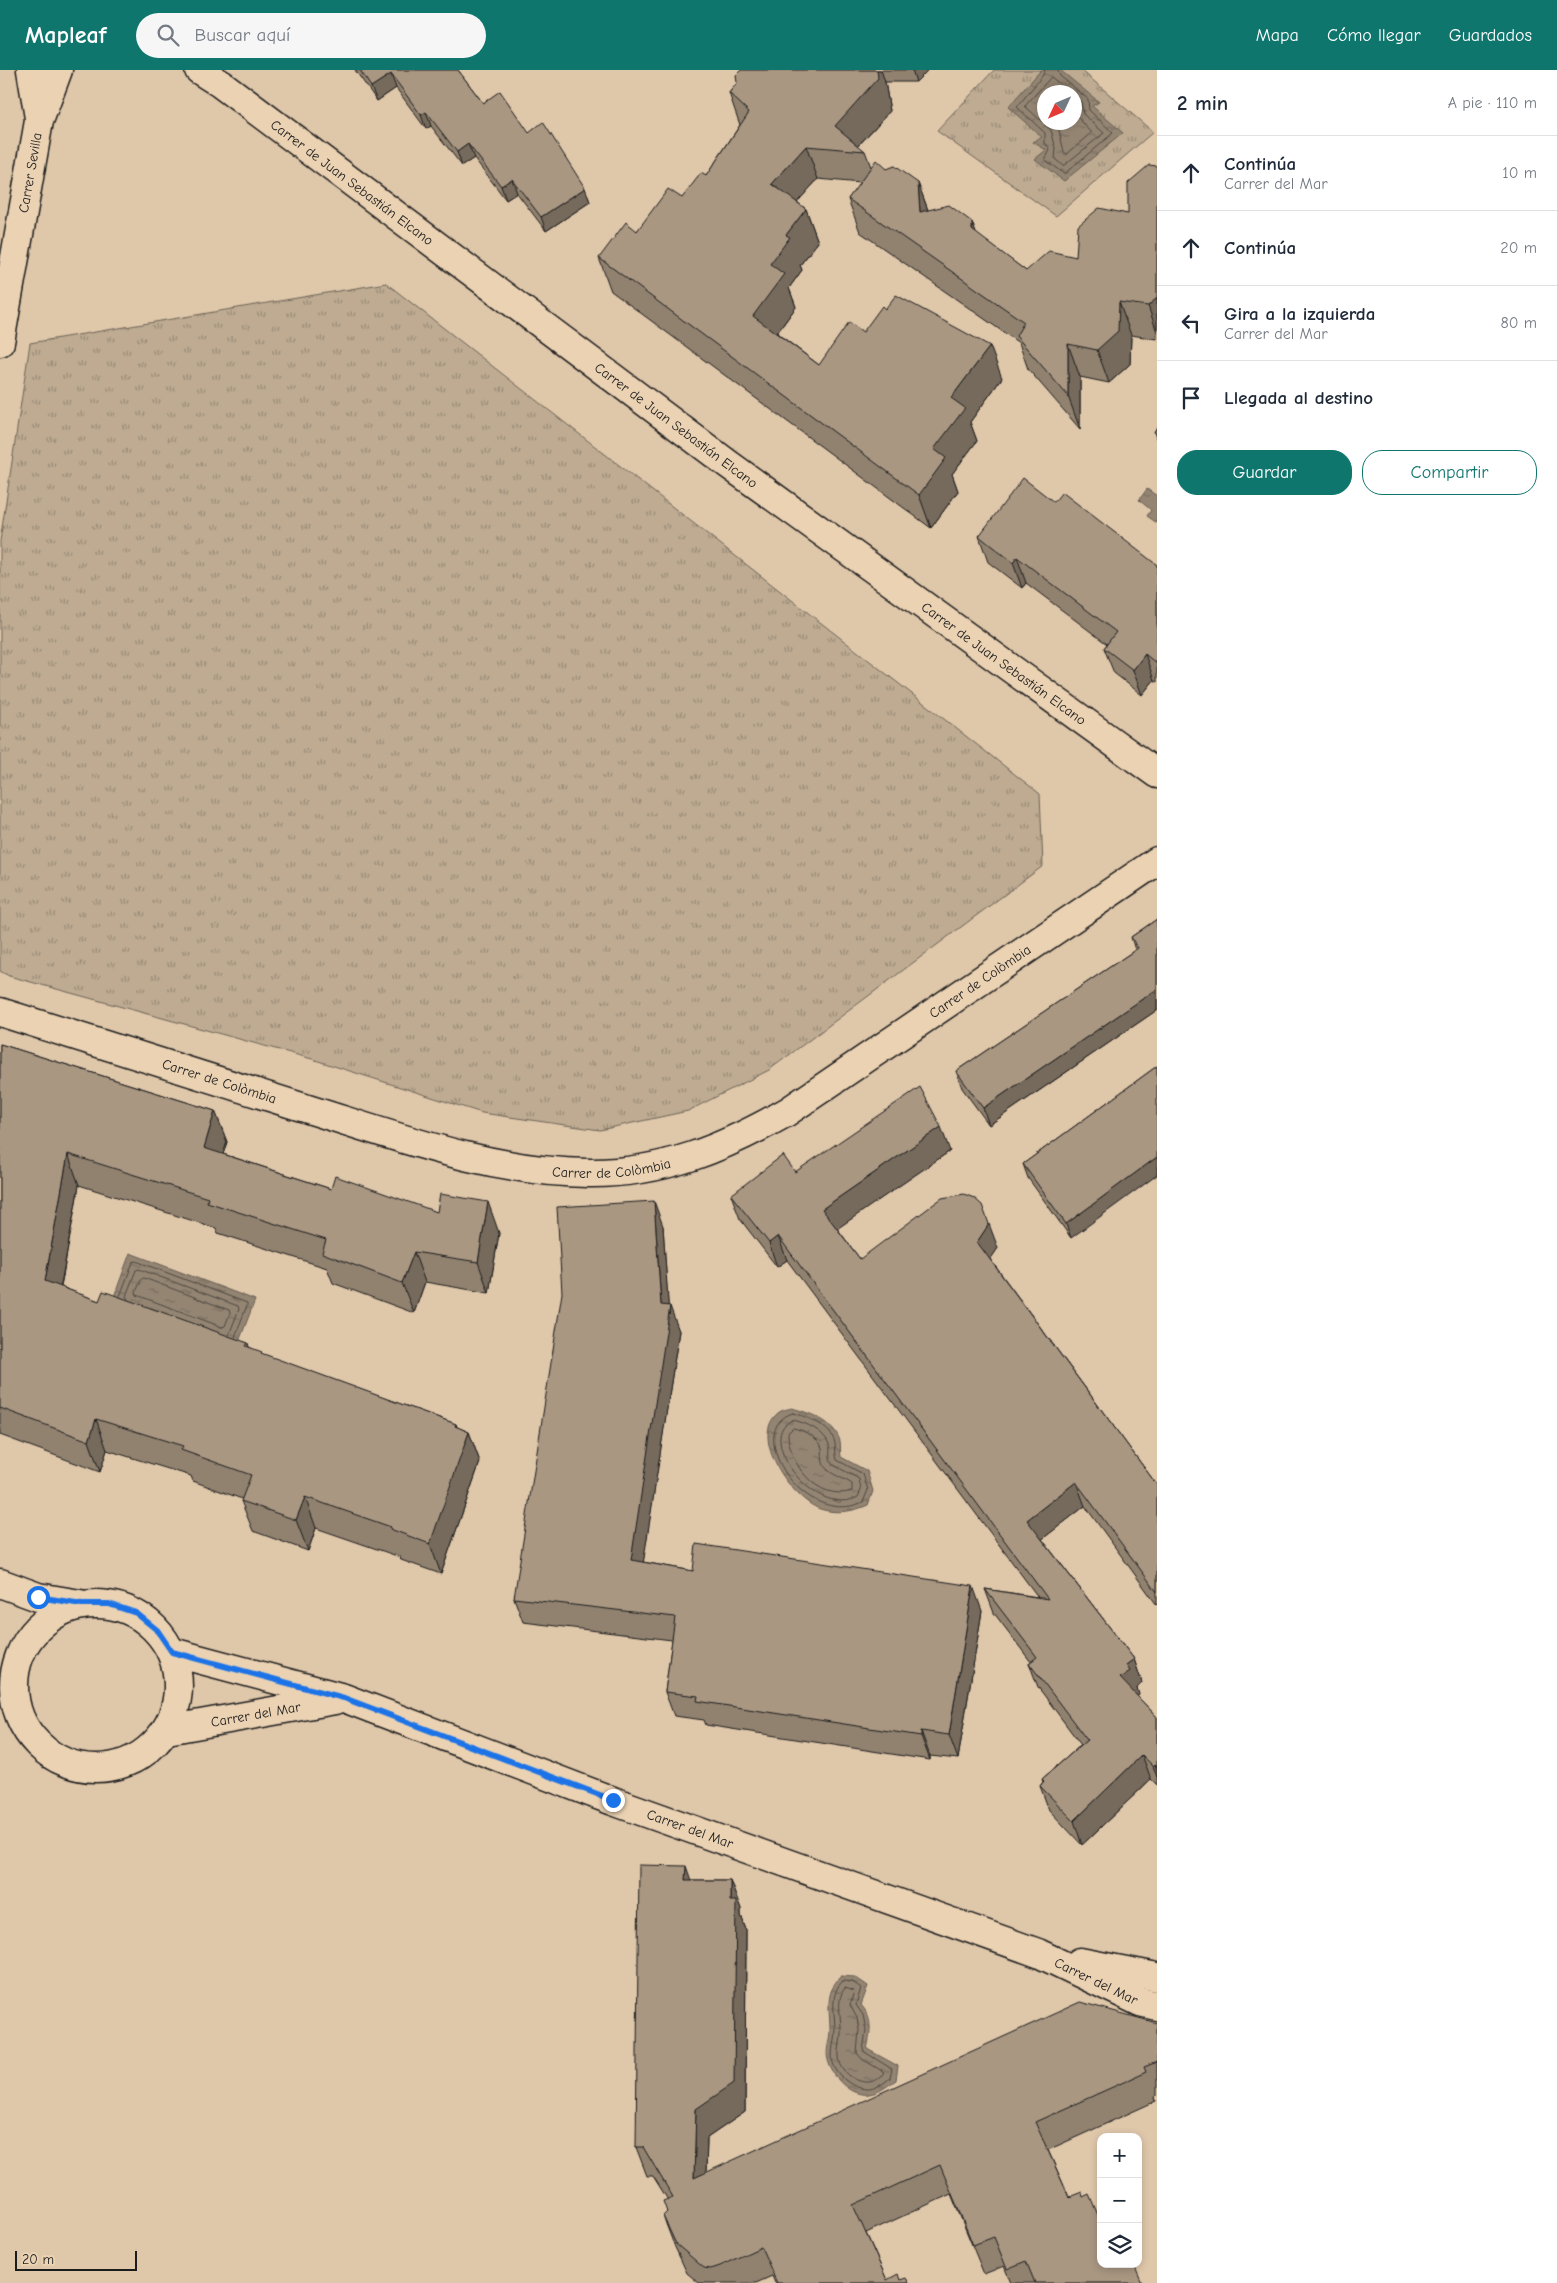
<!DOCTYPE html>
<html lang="es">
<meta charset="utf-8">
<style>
body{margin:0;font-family:"Comic Neue",sans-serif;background:#f6f6f7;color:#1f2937}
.controls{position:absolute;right:15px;bottom:15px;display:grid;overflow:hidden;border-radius:10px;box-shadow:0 2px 8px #0003}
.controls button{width:45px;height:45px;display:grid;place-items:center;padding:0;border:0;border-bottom:1px solid #e0e1e3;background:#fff;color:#1f2937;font:25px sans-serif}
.compass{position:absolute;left:1037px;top:15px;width:45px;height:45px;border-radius:50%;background:#fff;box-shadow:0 2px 8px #0003;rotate:226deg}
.scale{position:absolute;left:15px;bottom:12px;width:122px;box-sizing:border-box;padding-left:5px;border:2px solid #1c1c1c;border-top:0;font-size:14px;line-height:18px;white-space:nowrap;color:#1c1c1c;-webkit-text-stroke:4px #ebd2b3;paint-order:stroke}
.stop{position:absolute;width:15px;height:15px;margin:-11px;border:4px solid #1a73e8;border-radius:50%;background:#fff}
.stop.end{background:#1a73e8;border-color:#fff;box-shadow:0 1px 5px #0008}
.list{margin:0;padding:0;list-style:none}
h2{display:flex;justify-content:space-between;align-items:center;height:65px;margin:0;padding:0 20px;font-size:21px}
h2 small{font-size:16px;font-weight:400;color:#747a83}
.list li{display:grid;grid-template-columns:32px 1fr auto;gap:15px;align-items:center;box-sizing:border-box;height:75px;padding:0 20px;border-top:1px solid #e0e1e3}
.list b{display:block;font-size:19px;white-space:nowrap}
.list p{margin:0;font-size:16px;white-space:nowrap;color:#747a83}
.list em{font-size:16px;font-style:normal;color:#747a83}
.actions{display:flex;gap:10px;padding:15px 20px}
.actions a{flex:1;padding:11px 0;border:1px solid #0f766e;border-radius:20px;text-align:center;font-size:18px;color:#0f766e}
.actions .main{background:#0f766e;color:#fff}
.icon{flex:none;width:28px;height:28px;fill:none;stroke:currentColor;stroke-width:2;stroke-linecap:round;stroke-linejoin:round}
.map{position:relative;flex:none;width:1157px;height:2213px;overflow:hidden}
header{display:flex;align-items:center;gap:30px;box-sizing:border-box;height:70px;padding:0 25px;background:#0f766e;color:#fff}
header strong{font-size:24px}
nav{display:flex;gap:28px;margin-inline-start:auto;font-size:18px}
.search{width:350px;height:45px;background:#f6f6f7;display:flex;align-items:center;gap:12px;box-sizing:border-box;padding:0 18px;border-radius:28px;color:#747a83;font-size:19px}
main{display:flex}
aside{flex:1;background:#fff}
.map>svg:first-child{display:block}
.grass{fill:url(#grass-tufts);stroke:#6d6457;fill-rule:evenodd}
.water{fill:url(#water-ripples);stroke:#645b50;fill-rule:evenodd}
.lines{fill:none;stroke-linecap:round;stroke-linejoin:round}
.shore{stroke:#4c463f;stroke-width:1}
.minor-casing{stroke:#1c1c1c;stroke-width:31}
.tertiary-casing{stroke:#1c1c1c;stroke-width:31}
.secondary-casing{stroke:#1c1c1c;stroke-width:31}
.minor{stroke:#ebd2b3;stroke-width:28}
.tertiary{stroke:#ebd2b3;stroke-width:28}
.secondary{stroke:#ebd2b3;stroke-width:28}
.wall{fill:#918270;stroke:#1c1c1c}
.shaded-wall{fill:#766a5b;stroke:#1c1c1c}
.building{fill:#a99782;stroke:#1c1c1c}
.route{stroke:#1a73e8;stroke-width:6}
.labels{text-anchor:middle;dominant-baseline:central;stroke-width:5;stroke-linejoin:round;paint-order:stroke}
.street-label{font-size:14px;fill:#1c1c1c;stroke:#ebd2b3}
</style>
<header>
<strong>Mapleaf</strong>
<div class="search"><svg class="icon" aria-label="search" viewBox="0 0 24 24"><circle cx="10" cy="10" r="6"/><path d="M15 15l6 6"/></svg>Buscar aquí</div>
<nav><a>Mapa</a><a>Cómo llegar</a><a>Guardados</a></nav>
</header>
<main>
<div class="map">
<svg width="1157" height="2213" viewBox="0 0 1157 2213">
<defs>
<pattern id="grass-tufts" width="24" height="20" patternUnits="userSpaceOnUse" patternTransform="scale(1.25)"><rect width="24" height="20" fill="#beab92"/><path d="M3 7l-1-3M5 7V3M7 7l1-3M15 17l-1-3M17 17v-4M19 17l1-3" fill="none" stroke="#9a8a76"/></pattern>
<pattern id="water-ripples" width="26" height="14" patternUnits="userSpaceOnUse" patternTransform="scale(1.25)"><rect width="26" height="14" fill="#948573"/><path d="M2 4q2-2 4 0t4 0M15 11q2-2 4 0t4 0" fill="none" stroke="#786c5e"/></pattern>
</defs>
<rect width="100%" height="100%" fill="#dfc7aa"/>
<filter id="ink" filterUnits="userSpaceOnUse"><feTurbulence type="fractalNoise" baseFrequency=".02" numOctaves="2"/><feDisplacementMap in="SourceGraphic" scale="10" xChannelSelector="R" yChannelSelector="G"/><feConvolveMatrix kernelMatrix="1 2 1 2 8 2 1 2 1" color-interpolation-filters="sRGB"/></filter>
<g filter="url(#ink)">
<path class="grass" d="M 994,0 L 1081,0 L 1153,62 L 1056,146 L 937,61 ZM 1044,22 L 1074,22 L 1074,52 L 1044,52 Z
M 386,213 L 1040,724 L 1043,796 L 769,1000 L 688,1041 L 600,1060 L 482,1043 L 312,989 L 9,906 L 0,901 L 0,471 L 30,273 Z"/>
<path class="water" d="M 1041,0 L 1060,0 L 1099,32 L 1092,36 L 1123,63 L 1064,111 L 1035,89 L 1046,80 L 1033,72 L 1042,67 L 1008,37 ZM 1074,22 L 1074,52 L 1044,52 L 1044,22 Z
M 1147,419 L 1157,426 L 1157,453 L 1147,446 L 1151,440 L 1139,430 Z
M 130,1183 L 255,1230 L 235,1282 L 111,1235 Z
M 792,1338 C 810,1343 834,1351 840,1371 C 841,1375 840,1382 841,1387 L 867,1401 L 873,1421 L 868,1435 C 852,1442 836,1444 820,1439 C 792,1429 748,1368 778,1343 C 781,1340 788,1339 792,1338 Z
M 841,1906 L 855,1907 L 868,1916 L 861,1935 C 873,1948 871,1962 867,1979 L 898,1996 L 896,2010 C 887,2016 879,2023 869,2024 C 850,2027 832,2007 828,1990 C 825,1982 830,1969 830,1960 C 830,1939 824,1923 841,1906 Z"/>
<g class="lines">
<path class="shore" d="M 1045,0 L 1043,5 L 1017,37 L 1045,63 L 1045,73 L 1050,80 L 1045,90 L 1064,104 L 1113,63 L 1089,40 L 1088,29 L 1060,6 L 1058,0
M 1070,22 L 1051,7 L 1025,36 L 1051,60 L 1056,79 L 1055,89 L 1063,96 L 1104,63 L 1083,44 L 1081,32 L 1074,26
M 1055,52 L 1059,60 L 1064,82 L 1067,84 L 1092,63 L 1074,43
M 144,1208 L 229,1240 L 230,1243 L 225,1256 L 222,1257 L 137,1225 L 136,1222 L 141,1210 Z
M 120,1226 L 133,1192 L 136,1191 L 247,1233 L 247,1235 L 235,1267
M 128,1229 L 126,1226 L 136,1200 L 139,1199 L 238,1236 L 239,1239 L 229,1265
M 793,1343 C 808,1347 831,1356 835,1373 C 836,1379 835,1384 837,1390 L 863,1404 L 868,1420 L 863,1432 C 803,1460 741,1358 793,1343 Z
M 793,1350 C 806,1353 823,1360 829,1374 C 831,1381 828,1387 832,1394 L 859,1409 L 861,1420 L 858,1427 C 812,1450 753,1363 793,1350 Z
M 794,1358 C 804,1361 819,1367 822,1378 C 823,1385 821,1391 825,1397 C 831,1405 844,1408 852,1414 L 852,1421 C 818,1432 788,1394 788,1363 Z
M 843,1911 L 853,1912 L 861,1918 L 856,1935 L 863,1945 L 866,1960 L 863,1981 L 892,1999 L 890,2008 C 884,2013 875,2020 866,2019 C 851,2018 832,2003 832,1986 C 832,1977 835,1968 835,1959 C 835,1944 829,1923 843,1911 Z
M 845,1918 L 854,1921 L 850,1935 L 857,1948 L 859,1960 L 857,1983 L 862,1989 L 884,2002 C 873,2023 840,2008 839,1987 C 838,1980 841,1971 841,1963 C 842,1950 835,1929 845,1918 Z"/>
<g class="minor-casing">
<g id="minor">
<path id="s1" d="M 199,0 L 221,14 L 728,394 L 1157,704"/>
<path id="s2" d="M 0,942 C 104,975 208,1007 311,1040 C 401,1068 493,1102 588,1103 C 662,1104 724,1078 787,1042 L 1157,791"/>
</g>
</g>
<g class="tertiary-casing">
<g id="tertiary">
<path d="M 0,1513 L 38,1527 L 80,1534"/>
<circle cx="96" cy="1616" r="82"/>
<path id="s3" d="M 172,1582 L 344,1628 L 613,1731 L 1038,1883 L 1140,1932 L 1157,1936"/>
<path id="s4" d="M 167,1660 L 335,1630"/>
<path d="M 1080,1892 L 1157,1907"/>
</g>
</g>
<g class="secondary-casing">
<g id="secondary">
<path d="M 31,0 L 39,48"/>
<path id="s5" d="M 0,272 L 39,51 L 58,0"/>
</g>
</g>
<use href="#minor" class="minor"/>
<use href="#tertiary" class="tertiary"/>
<use href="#secondary" class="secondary"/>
</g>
<path class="wall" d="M 355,0 L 458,0 L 483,33 L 529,63 L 585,118 L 590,132 L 546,161 L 517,123 L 506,130 L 474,88 L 462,96 L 431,56 L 426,59 L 396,18 L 377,31 Z
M 741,0 L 928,0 L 916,12 L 885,12 L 890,41 L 858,76 L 865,81 L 871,97 L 886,99 L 918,113 L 928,140 L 972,152 L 976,164 L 1026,201 L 1076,187 L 1128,144 L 1157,96 L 1157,269 L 1131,265 L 1130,294 L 1109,313 L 1080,307 L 1080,359 L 1028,299 L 1019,273 L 860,162 L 848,129 L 860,113 L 818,109 L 797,132 L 806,139 L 818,172 L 800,195 L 802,200 L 789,218 L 796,237 L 777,263 L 819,295 L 863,262 L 885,239 L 1002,308 L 970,352 L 977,371 L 952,404 L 958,421 L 931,458 L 611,221 L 599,188 L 682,128 L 706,106 L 740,55 L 729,23 L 737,13 Z
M 1157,357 L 1157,371 L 1154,362 Z
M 1054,432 L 1157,495 L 1157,612 L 1154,610 L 1142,625 L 1114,603 L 1104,578 L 1107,574 L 1026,513 L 1022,518 L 988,492 L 979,466 Z
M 1157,849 L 1157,940 L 989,1055 L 962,1018 L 956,1001 L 1135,880 L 1131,867 Z
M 0,974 L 215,1041 L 227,1072 L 223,1084 L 331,1119 L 437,1142 L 499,1163 L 489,1223 L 425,1212 L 414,1243 L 333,1213 L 327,1198 L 218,1163 L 216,1158 L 79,1115 L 61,1217 L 99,1231 L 248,1273 L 249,1277 L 262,1284 L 456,1354 L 457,1357 L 469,1362 L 480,1392 L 441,1504 L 401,1490 L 400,1487 L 316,1458 L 308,1481 L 253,1461 L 241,1431 L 242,1429 L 193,1411 L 191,1406 L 107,1380 L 100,1402 L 0,1365 Z
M 1157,996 L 1071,1168 L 1028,1108 L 1023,1094 Z
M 950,1081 L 837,1158 L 860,1189 L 998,1178 L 990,1189 L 1157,1415 L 1157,1535 L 1085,1436 L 1042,1469 L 1134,1589 L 1142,1613 L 1137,1618 L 1139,1625 L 1137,1626 L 1157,1647 L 1157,1715 L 1151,1709 L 1082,1775 L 1049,1740 L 1040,1716 L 1043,1712 L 1042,1709 L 1081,1675 L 1038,1617 L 1029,1593 L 1031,1592 L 994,1543 L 985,1519 L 1038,1527 L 787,1190 L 777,1197 L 740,1149 L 731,1125 L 795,1102 Z
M 663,1156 L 668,1236 L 679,1261 L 643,1492 L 693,1501 L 982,1541 L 958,1689 L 930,1686 L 930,1690 L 706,1655 L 704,1650 L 674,1646 L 665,1622 L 672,1570 L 523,1552 L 514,1528 Z
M 691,1810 L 730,1810 L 741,1839 L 741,1845 L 746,1860 L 745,2042 L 707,2068 L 706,2103 L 1157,1953 L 1157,2025 L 1155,2026 L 1156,2031 L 1048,2080 L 1069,2127 L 1083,2127 L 1142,2213 L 1011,2213 L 1004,2196 L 984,2204 L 951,2124 L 866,2163 L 887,2210 L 900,2210 L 909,2213 L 775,2213 L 772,2206 L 756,2213 L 699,2213 L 687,2203 L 674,2175 L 663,2146 L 667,2142 L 668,2130 L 653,2106 L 647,2106 L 636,2077 Z"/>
<path class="shaded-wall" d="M 877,0 L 881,0 L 885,12 L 890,41 L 854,80 L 835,56 Z
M 912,0 L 928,0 L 916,12 Z
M 391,4 L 396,18 L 377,31 L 371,17 Z
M 426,42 L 431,56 L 426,59 L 421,45 Z
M 468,74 L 474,88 L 462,96 L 457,82 Z
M 806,76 L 818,109 L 784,147 L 772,114 Z
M 512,109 L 517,123 L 506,130 L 501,116 Z
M 918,113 L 930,146 L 920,142 Z
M 585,118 L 590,132 L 546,161 L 541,147 Z
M 806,139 L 818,172 L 800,195 L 802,200 L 789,218 L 796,237 L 765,279 L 753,246 L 770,194 L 786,165 Z
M 972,152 L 984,185 L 972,160 Z
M 1157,228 L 1157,262 L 1148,236 Z
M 1119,232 L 1131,265 L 1130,294 L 1109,313 L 1097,280 Z
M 1068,274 L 1080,307 L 1080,359 L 1068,326 Z
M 990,276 L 1002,308 L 970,352 L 977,371 L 952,404 L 958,421 L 931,458 L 919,425 L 934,379 L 951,328 Z
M 1017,487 L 1026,513 L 1022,518 L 1013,493 Z
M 1145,584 L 1154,610 L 1142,625 L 1133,600 Z
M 1157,919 L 1157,940 L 989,1055 L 983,1038 Z
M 215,1041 L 227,1072 L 215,1109 L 204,1078 Z
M 941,1057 L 950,1081 L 831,1163 L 822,1139 Z
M 68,1084 L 79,1115 L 56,1242 L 45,1211 Z
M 1157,1087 L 1157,1105 L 1071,1168 L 1066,1154 Z
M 654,1131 L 663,1156 L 669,1245 L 670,1236 L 679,1261 L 640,1514 L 631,1490 L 661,1235 Z
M 488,1132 L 499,1163 L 489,1223 L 478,1192 Z
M 989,1154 L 998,1178 L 986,1196 L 977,1172 Z
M 778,1166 L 787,1190 L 777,1197 L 769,1173 Z
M 414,1182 L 425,1212 L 414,1243 L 402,1213 Z
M 96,1349 L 107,1380 L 100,1402 L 89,1371 Z
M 456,1354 L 464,1376 L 469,1362 L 480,1392 L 441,1504 L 430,1474 Z
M 1076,1412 L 1085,1436 L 1036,1474 L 1027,1450 Z
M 305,1427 L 316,1458 L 308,1481 L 296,1450 Z
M 973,1516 L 982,1541 L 958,1689 L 949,1665 Z
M 1134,1589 L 1142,1613 L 1137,1618 L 1139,1625 L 1129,1632 L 1120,1608 L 1126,1595 Z
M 921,1661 L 930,1686 L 930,1690 L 921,1666 Z
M 1142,1685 L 1151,1709 L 1082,1775 L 1074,1751 Z
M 1155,1694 L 1157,1700 L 1157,1707 L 1153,1696 Z
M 686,1796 L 696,1825 L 685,1810 Z
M 730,1810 L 741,1839 L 741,1845 L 746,1860 L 745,2042 L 707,2068 L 705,2137 L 694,2108 L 696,2039 L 730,1831 Z"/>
<path class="building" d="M 360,0 L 458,0 L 483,33 L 500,21 L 529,63 L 543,52 L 585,118 L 541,147 L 512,109 L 501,116 L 468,74 L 457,82 L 426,42 L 421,45 L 391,4 L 371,17 Z
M 741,0 L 877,0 L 878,8 L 835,56 L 865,81 L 806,76 L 772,114 L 806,139 L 786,165 L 790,167 L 770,194 L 784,204 L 753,246 L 819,295 L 849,252 L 863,262 L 882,236 L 885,239 L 896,225 L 990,276 L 951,328 L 965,338 L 934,379 L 946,388 L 919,425 L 599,188 L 626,152 L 637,161 L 668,119 L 682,128 L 701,103 L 706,106 L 749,42 L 729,23 L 737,13 L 736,5 Z
M 876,90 L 886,99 L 894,96 L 918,113 L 920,142 L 949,135 L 972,152 L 972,160 L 1026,201 L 1049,181 L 1076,187 L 1078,156 L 1099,138 L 1128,144 L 1128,113 L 1149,95 L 1157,96 L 1157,228 L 1148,236 L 1119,232 L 1118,261 L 1097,280 L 1068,274 L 1068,326 L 1016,266 L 1024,252 L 848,129 Z
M 1157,357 L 1157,364 L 1154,362 Z
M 1023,408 L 1054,432 L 1062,422 L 1157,495 L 1157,594 L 1145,584 L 1133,600 L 1104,578 L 1116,562 L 1017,487 L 1013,493 L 979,466 Z
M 1157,849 L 1157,919 L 983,1038 L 956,1001 L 1138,878 L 1131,867 Z
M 0,974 L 215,1041 L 204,1078 L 331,1119 L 335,1106 L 437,1142 L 440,1124 L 488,1132 L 478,1192 L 414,1182 L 402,1213 L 322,1183 L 326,1170 L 207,1132 L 208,1128 L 68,1084 L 45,1211 L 99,1231 L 103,1221 L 248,1273 L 246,1276 L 262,1282 L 261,1283 L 456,1354 L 455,1356 L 469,1362 L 430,1474 L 390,1459 L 391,1457 L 305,1427 L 296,1450 L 241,1431 L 251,1405 L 181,1380 L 183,1376 L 96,1349 L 89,1371 L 0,1338 Z
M 1157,996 L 1157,1087 L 1066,1154 L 1023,1094 Z
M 920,1017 L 941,1057 L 822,1139 L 860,1189 L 942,1128 L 964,1124 L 974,1128 L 982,1135 L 989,1154 L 977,1172 L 1157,1415 L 1157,1522 L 1076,1412 L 1027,1450 L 1134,1589 L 1126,1595 L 1130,1601 L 1120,1608 L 1157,1647 L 1157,1696 L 1155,1694 L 1153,1696 L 1142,1685 L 1074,1751 L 1040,1716 L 1044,1711 L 1042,1709 L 1087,1670 L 1029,1593 L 1037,1587 L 985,1519 L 1048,1529 L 778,1166 L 769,1173 L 731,1125 L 783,1085 L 795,1102 Z
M 654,1131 L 661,1235 L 670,1236 L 631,1490 L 693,1501 L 696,1474 L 973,1516 L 949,1665 L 921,1661 L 921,1666 L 697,1631 L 698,1626 L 665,1622 L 675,1547 L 514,1528 L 562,1223 L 557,1137 Z
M 639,1795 L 686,1796 L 685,1810 L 730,1810 L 730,1831 L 736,1831 L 734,2013 L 696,2039 L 694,2108 L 1080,1932 L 1157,1953 L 1157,1992 L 1144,1997 L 1146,2002 L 1035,2052 L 1069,2127 L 1082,2122 L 1083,2127 L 1089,2124 L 1101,2152 L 1101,2194 L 1134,2194 L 1142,2213 L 1035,2213 L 1026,2191 L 1007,2199 L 994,2167 L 973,2175 L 940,2095 L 853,2135 L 887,2210 L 898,2204 L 900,2210 L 906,2208 L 909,2213 L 777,2213 L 761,2177 L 720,2196 L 711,2199 L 704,2198 L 676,2174 L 663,2146 L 667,2142 L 663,2131 L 673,2127 L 643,2077 L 636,2077 Z"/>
</g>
<g class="lines" filter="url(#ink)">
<path class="route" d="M 38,1527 L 82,1534 L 109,1534 L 136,1543 L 157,1560 L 172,1582 L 344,1628 L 613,1730"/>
</g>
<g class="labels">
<g class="street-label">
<text stroke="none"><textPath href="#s5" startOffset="172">Carrer Sevilla</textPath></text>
<text stroke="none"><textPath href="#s1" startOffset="190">Carrer de Juan Sebastián Elcano</textPath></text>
<text stroke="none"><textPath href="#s1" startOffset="595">Carrer de Juan Sebastián Elcano</textPath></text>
<text stroke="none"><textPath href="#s1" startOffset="1000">Carrer de Juan Sebastián Elcano</textPath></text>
<text stroke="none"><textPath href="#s2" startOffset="1055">Carrer de Colòmbia</textPath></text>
<text stroke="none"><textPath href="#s2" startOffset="230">Carrer de Colòmbia</textPath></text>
<text stroke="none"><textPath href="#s2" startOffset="635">Carrer de Colòmbia</textPath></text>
<text stroke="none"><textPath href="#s4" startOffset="90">Carrer del Mar</textPath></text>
<text stroke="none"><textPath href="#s3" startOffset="548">Carrer del Mar</textPath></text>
<text stroke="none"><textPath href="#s3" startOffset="982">Carrer del Mar</textPath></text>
</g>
</g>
</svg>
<div class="controls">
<button>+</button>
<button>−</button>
<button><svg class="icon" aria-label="layers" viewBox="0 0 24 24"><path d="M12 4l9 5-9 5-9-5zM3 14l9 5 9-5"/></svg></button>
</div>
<svg class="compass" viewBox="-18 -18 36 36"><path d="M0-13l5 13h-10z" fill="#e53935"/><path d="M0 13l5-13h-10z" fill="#747a83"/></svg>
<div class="scale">20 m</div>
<div class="stop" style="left:38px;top:1527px"></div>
<div class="stop end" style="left:613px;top:1730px"></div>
</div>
<aside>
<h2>2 min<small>A pie · 110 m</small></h2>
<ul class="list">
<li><svg class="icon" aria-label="ahead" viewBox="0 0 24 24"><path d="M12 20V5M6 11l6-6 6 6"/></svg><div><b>Continúa</b><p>Carrer del Mar</p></div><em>10 m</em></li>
<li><svg class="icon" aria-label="ahead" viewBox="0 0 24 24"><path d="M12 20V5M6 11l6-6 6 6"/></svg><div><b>Continúa</b></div><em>20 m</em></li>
<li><svg class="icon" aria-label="left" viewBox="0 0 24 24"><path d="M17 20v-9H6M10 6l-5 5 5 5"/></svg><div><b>Gira a la izquierda</b><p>Carrer del Mar</p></div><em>80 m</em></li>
<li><svg class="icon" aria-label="arrive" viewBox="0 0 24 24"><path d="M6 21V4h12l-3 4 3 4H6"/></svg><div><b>Llegada al destino</b></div></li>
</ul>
<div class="actions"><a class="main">Guardar</a><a>Compartir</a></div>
</aside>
</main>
